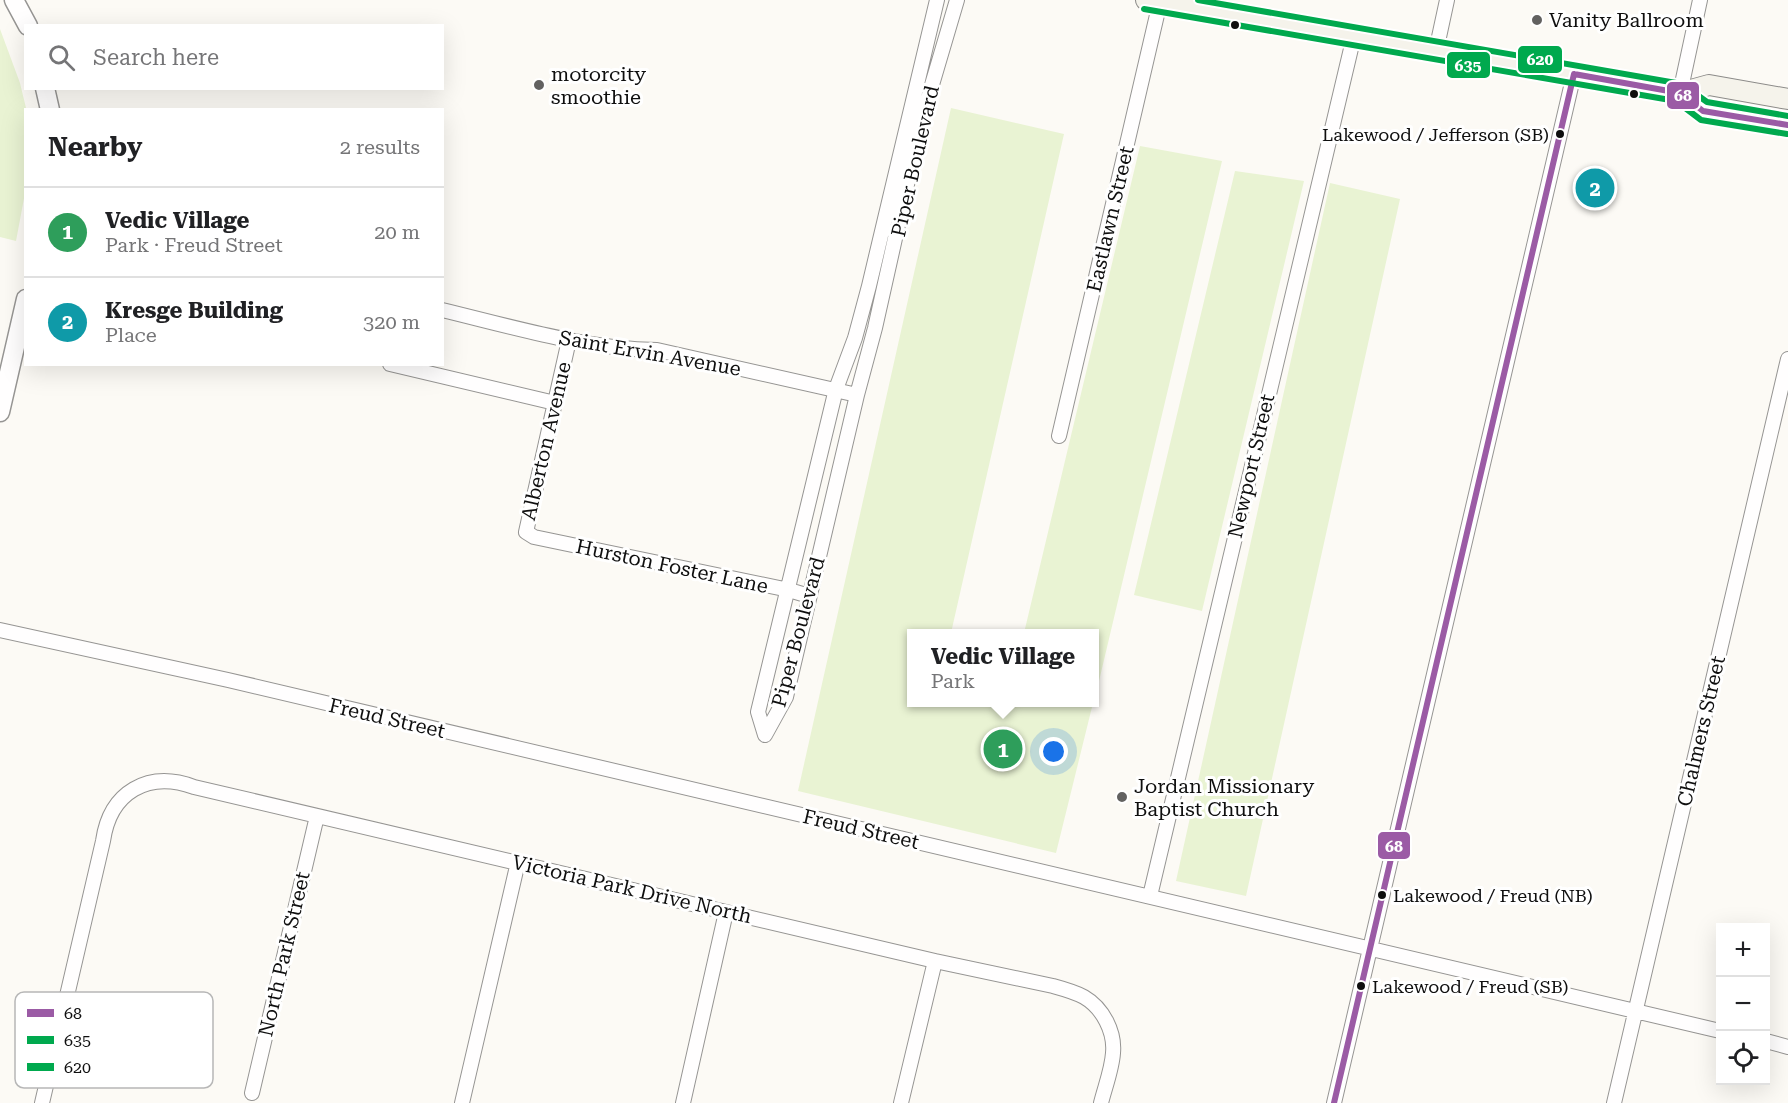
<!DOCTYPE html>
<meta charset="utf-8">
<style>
body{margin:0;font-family:"Roboto Serif",serif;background:#f2f2f2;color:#202124}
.controls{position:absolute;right:18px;bottom:18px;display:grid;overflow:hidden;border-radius:0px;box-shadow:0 6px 24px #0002}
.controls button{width:54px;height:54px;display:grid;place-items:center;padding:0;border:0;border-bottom:2px solid #e0e0e0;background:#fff;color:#202124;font:30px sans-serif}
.you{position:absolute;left:1054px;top:752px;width:21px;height:21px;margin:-15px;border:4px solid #fff;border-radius:50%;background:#1a73e8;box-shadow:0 0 0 9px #1a73e833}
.badge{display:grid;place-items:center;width:39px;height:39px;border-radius:50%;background:#626160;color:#fff;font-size:20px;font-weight:700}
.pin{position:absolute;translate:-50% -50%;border:3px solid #fff;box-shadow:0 2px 6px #0006}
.popup{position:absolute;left:907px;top:629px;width:192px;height:78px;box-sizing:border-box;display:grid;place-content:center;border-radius:0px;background:#fff;filter:drop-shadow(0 2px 4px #0005);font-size:20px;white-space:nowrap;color:#757577}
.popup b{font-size:22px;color:#202124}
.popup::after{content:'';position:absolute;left:50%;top:100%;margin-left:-12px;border:12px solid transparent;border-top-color:#fff}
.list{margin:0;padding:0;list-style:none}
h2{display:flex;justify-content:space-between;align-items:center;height:78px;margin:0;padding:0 24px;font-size:26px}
h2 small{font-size:20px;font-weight:400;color:#757577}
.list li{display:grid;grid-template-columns:39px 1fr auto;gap:18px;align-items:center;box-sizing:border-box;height:90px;padding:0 24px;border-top:2px solid #e0e0e0}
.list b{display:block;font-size:22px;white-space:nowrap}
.list p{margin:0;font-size:20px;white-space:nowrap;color:#757577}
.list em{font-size:20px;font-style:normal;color:#757577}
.icon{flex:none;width:33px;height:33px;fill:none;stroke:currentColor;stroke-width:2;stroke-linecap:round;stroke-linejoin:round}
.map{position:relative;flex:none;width:1788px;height:1103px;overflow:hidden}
.search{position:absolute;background:#fff;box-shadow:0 6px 24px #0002;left:24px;top:24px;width:420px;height:66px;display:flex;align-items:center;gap:15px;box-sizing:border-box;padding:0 21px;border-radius:0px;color:#757577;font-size:22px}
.panel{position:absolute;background:#fff;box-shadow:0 6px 24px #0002;left:24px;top:108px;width:420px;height:258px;border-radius:0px}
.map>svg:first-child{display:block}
.green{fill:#e9f3d3}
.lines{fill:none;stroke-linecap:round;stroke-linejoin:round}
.minor-casing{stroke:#969593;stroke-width:16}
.tertiary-casing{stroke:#969593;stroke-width:21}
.secondary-casing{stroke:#8c8b89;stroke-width:22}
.minor{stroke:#fffefe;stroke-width:14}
.tertiary{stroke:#fffefe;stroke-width:18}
.secondary{stroke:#f5f3eb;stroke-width:20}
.bus-1-casing{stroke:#fff;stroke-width:10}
.bus-2-casing{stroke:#fff;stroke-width:10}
.bus-3-casing{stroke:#fff;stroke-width:10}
.bus-1{stroke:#9b5ba5;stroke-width:6}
.bus-2{stroke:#00a94e;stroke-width:6}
.bus-3{stroke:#00a94e;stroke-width:6}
.poi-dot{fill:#626160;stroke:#fff;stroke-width:2}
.bus-dot{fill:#0f0f0f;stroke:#fff;stroke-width:2}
.labels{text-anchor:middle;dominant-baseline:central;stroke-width:6;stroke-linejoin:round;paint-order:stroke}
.bus-label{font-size:18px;fill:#0f0f0f;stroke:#fff;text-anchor:start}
.poi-label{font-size:20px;fill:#0f0f0f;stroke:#fff;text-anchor:start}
.street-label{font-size:20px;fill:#0f0f0f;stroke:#fff}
.key{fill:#fff;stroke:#b7b7b7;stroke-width:1.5}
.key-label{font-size:16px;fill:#0f0f0f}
.line-badge{stroke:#fff;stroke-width:2}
.badge-label{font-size:16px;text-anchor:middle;font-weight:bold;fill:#fff}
</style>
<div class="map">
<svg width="1788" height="1103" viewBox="0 0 1788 1103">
<rect width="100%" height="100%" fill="#fcfaf5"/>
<path class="green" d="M 0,29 L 20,83 L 26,108 L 25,193 L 16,241 L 0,237 Z
M 951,108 L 1064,134 L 951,633 L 912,634 L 912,702 L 1093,703 L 1056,853 L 798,791 Z
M 1140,146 L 1222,161 L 1095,698 L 1094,634 L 1024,633 Z
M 1235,171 L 1304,181 L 1202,611 L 1134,595 Z
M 1330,183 L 1400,199 L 1246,896 L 1176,881 Z"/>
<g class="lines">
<g class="minor-casing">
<path id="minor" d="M 1436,51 L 1447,0
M 1680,93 L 1700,0
M 442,310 C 513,327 585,349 657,350 L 857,395
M 569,340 L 526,532 L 534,537 L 789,590 L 809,596
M 390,364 L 555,403
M 1059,436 L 1160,2
M 0,630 L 228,680 L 1720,1031
M 765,735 L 786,697 L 857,395 L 875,328 L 921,122 L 957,0
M 765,735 L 758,712 L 836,389 L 855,338 L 869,286 L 937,0
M 1150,896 L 1354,36
M 1766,1041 L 1788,1047
M 252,1093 L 317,816
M 42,1103 L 103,841 C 110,792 148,770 194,787 L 935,961 L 1053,986 C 1064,989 1075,992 1084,997 C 1103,1008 1115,1032 1113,1053 C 1112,1069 1105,1087 1101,1103
M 462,1103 L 518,862
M 683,1103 L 726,912
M 901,1103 L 935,961
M 1334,1103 L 1574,74
M 1614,1103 L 1788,359"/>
</g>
<g class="tertiary-casing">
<path id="tertiary" d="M 14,0 L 28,26
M 45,88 L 50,110
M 0,412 L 26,299"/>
</g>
<g class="secondary-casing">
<path id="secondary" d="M 1146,0 L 1680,93 L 1709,85 L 1788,99
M 1680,93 L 1703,111 L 1788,125"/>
</g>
<use href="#minor" class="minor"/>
<use href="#tertiary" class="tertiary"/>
<use href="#secondary" class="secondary"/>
<g class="bus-1-casing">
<path id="bus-1" d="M 1574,74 L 1680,93 L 1703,111 L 1788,125
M 1334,1103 L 1574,74"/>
</g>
<g class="bus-2-casing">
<path id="bus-2" d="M 1144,9 L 1676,101 L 1701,120 L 1787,134"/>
</g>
<g class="bus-3-casing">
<path id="bus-3" d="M 1198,0 L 1682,84 L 1707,102 L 1788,116"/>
</g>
<use href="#bus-1" class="bus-1"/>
<use href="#bus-2" class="bus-2"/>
<use href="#bus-3" class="bus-3"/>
</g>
<g class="poi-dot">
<circle cx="1537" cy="20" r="6"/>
<circle cx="539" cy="85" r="6"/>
<circle cx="1122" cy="797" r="6"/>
</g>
<g class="bus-dot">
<circle cx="1235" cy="25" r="5"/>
<circle cx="1634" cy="94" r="5"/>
<circle cx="1560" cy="134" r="5"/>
<circle cx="1382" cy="895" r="5"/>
<circle cx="1361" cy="986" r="5"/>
</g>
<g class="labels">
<g class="bus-label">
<text x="1549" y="134" text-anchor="end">Lakewood / Jefferson (SB)</text>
<text x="1393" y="895">Lakewood / Freud (NB)</text>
<text x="1372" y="986">Lakewood / Freud (SB)</text>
</g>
<g class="poi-label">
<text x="1549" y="20">Vanity Ballroom</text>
<text x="551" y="74">motorcity<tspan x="551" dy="23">smoothie</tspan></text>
<text x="1134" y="786">Jordan Missionary<tspan x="1134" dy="23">Baptist Church</tspan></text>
</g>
<g class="street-label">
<text transform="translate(915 161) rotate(-77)">Piper Boulevard</text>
<text transform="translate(1110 219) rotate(-77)">Eastlawn Street</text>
<text transform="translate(650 353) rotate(10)">Saint Ervin Avenue</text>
<text transform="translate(546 441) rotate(-77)">Alberton Avenue</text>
<text transform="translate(1251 466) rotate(-77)">Newport Street</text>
<text transform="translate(672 566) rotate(12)">Hurston Foster Lane</text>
<text transform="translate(798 632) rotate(-75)">Piper Boulevard</text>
<text transform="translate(387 718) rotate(13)">Freud Street</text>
<text transform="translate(1701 731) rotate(-77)">Chalmers Street</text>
<text transform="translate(861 829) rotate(13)">Freud Street</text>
<text transform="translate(632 889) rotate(13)">Victoria Park Drive North</text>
<text transform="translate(284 954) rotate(-77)">North Park Street</text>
</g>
</g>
<rect x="15" y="992" width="198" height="96" rx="9" class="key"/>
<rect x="27" y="1009" width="27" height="8" fill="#9b5ba5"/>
<rect x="27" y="1036" width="27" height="8" fill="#00a94e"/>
<rect x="27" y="1063" width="27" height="8" fill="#00a94e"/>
<g class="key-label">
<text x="64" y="1019">68</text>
<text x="64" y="1046">635</text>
<text x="64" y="1073">620</text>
</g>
<g class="line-badge">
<rect x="1517" y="45" width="46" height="29" rx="6" fill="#00a94e"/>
<rect x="1446" y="51" width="45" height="28" rx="6" fill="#00a94e"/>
<rect x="1666" y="81" width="34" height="29" rx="6" fill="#9b5ba5"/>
<rect x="1377" y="831" width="34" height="29" rx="6" fill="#9b5ba5"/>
</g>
<g class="badge-label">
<text x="1540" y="65">620</text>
<text x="1468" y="71">635</text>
<text x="1683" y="101">68</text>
<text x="1394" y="852">68</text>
</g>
</svg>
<div class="controls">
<button>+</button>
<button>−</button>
<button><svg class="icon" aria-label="locate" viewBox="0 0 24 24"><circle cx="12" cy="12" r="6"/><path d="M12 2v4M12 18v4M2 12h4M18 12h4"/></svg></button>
</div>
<div class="you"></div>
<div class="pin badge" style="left:1003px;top:749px;background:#2e9e5b">1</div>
<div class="popup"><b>Vedic Village</b>Park</div>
<div class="pin badge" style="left:1595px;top:188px;background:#0f9aa8">2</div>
<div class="search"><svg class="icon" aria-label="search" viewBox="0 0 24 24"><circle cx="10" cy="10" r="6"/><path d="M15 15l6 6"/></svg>Search here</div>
<section class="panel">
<h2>Nearby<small>2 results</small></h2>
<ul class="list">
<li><span class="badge" style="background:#2e9e5b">1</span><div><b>Vedic Village</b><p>Park · Freud Street</p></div><em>20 m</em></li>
<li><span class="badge" style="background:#0f9aa8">2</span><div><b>Kresge Building</b><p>Place</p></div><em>320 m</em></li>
</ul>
</section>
</div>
